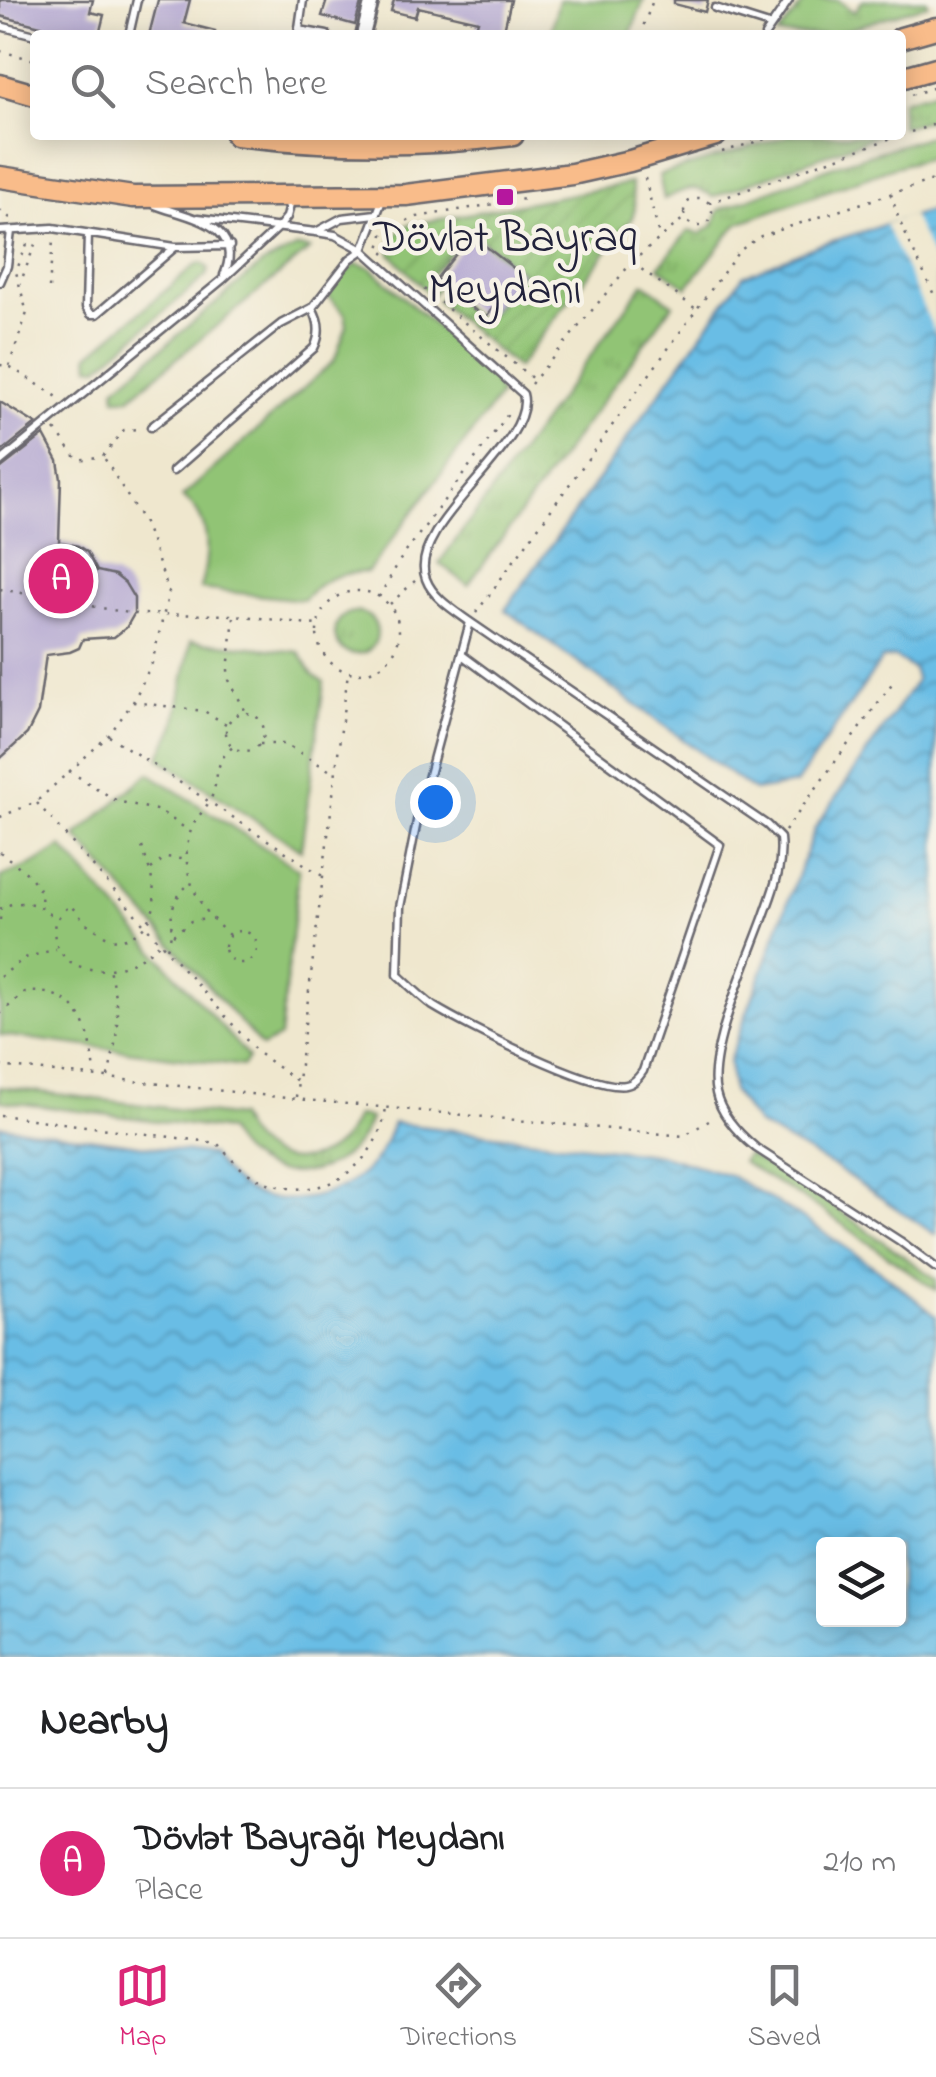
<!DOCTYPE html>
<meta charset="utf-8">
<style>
body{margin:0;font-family:"Indie Flower",sans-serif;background:#f6f6f6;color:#202124}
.controls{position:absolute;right:30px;bottom:30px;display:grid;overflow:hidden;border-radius:10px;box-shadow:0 5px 25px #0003}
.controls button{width:90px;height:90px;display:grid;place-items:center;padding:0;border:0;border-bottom:2px solid #e0e0e0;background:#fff;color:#202124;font:50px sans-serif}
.you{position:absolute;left:435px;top:802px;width:35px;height:35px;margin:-25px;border:8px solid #fff;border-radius:50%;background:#1a73e8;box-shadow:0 0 0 15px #1a73e833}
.badge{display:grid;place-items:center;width:65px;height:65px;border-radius:50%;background:#db2777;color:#fff;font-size:32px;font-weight:700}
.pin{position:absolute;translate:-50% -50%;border:5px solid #fff;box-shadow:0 2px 10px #0006}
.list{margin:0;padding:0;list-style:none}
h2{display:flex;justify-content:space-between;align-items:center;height:130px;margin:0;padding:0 40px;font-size:42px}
h2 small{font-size:32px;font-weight:400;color:#757577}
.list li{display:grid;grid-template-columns:65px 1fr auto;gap:30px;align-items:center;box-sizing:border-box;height:150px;padding:0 40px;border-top:2px solid #e0e0e0}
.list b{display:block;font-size:38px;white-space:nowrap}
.list p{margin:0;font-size:32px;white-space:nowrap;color:#757577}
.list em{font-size:32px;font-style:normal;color:#757577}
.icon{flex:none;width:55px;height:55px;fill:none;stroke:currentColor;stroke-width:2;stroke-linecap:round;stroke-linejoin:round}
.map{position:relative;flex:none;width:936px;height:1657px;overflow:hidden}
.search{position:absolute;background:#fff;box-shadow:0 5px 25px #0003;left:30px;right:30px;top:30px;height:110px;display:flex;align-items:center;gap:25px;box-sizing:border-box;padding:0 35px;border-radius:10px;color:#757577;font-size:38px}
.sheet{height:280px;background:#fff}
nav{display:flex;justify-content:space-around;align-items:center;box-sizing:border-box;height:140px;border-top:2px solid #e0e0e0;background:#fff;font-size:28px;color:#757577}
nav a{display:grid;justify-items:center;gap:5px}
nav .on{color:#db2777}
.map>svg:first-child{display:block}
.grass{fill:url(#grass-tufts);stroke:#5a7358;stroke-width:2.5}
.park{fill:#91c474;stroke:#5a7358;stroke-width:2.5}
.garden{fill:url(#garden-furrows);stroke:#5a7358;stroke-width:2.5}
.water{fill:url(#water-waves);stroke:#467090;stroke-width:2.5;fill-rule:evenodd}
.pier{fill:#efe7ce}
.building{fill:#b3a7d1}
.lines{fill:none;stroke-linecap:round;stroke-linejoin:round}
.service-casing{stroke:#6a676e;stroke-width:11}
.minor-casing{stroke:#6a676e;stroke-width:18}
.trunk-casing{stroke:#6a676e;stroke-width:25}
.path{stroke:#6a676e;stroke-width:2.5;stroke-dasharray:2.5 8;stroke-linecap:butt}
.service{stroke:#fff;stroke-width:6}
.minor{stroke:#fff;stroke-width:12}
.trunk{stroke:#f9bc8a;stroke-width:20}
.poi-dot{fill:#b5179e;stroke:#f7f3e8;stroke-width:4}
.labels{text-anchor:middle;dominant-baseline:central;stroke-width:9;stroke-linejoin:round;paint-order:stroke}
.poi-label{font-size:45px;fill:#22223b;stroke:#f7f3e8}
</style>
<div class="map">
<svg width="936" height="1657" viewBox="0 0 936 1657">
<defs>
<pattern id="grass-tufts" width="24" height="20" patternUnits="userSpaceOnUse" patternTransform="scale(2.5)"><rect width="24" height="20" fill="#91c474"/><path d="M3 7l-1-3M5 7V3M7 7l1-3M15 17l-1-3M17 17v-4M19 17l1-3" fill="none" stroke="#7da865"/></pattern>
<pattern id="garden-furrows" width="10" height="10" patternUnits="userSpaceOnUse" patternTransform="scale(2.5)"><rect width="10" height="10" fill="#91c474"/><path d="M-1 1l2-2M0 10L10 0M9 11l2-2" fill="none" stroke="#7da865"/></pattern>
<pattern id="water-waves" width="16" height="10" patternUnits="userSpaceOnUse" patternTransform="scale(2.5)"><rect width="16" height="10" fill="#69bde5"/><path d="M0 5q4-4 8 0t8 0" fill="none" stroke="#5699bb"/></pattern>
</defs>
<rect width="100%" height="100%" fill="#f7f3e8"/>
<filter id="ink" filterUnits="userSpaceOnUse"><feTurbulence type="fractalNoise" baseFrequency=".01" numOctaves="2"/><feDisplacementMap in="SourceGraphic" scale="20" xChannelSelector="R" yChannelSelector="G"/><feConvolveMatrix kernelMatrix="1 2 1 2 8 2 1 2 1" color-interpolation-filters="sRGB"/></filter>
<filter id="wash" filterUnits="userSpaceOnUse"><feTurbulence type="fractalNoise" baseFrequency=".0048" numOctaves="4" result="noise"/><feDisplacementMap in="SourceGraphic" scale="40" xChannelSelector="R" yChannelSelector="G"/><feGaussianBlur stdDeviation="2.25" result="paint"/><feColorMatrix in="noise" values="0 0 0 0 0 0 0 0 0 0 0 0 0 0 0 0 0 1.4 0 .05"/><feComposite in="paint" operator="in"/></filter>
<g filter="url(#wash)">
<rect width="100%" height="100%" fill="#efe7ce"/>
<path class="grass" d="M 806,0 L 838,0 L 854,12 L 863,0 L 927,0 L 928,4 L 831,35 L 777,35 Z
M 936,91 L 936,118 L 901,127 L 901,101 Z
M 936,134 L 936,156 L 891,168 L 738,223 L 687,287 L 659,267 L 688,231 L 700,234 L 714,225 L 719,210 L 842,163 Z
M 791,135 L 878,135 L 713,197 C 694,183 683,190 664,199 L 659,175 Z
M 298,247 L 310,249 L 129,398 L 116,398 L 115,388 L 261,265 Z
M 202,263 L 209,269 L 206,276 L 99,367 L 90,366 L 89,355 L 197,264 Z
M 644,283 L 673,304 L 468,585 L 439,563 Z
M335 633a21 21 0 1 1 42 0a21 21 0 1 1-42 0Z
M 0,1087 L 238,1117 C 261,1175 334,1174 356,1116 L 370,1118 C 349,1184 258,1194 227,1130 L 0,1101 Z
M 747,1154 L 827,1202 L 936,1279 L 936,1290 L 822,1210 L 742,1162 Z"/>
<path class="park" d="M 559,0 L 644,0 L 630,35 L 550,35 Z
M 356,264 L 371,268 L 494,379 L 500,395 L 368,572 C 339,573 323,577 303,600 L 200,589 C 209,557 213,517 182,497 L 334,361 L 347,326 L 345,314 L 329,297 L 329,292 L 341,276 Z
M 191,641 L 299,652 L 313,675 L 324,682 L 301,850 L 159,758 L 175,725 Z
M 149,773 L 299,870 L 280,1037 L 262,1047 L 76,836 Z
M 62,847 L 243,1051 L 248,1058 L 243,1066 L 0,1035 L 0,877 L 32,865 Z"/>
<path class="garden" d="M 631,183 L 635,208 L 632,218 L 517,368 L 437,301 L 445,292 L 483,323 L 523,273 L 470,231 L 429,278 L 438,287 L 431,296 L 391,254 C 388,240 397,231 408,225 Z"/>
<path class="water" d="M 936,209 L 936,1235 L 836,1168 L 757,1124 L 732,1091 L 729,1061 L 815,828 L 916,681 L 914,670 L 895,657 L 882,659 L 796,784 L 754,791 L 505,610 L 743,276 L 816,246 Z
M 393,1123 L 662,1155 L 729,1175 L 807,1221 L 886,1275 L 936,1316 L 936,1657 L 0,1657 L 0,1126 L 211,1155 C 223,1171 238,1189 258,1195 C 296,1207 346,1194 372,1164 C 382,1152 387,1138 393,1123 ZM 898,1544 L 898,1620 L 824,1620 L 824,1544 Z"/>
<path class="pier" d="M 912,215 L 936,266 L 936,335 L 885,224 Z"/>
<g id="blocks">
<path class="building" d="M 0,0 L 93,0 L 90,12 L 104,15 L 99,35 L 77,35 L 0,16 Z
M 158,0 L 190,0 L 184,23 L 215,31 L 214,35 L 149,35 Z
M 327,0 L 362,0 L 355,25 L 322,16 Z
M 394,0 L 511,0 L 503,34 L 476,28 L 478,21 L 418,7 L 415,17 L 391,11 Z
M 674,0 L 708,0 L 705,12 L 674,4 Z
M 471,235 L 520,273 L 485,318 L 436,279 Z
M 0,402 L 36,424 L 0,453 Z
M 44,435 L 58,461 L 61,479 L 59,542 L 78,546 L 87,552 L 97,571 L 115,575 L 125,583 L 134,598 L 134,614 L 126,628 L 114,637 L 83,639 L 79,648 L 70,652 L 46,655 L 38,712 L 27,734 L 0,759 L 0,469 Z"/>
</g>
</g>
<g filter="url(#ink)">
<use href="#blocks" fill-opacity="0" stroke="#6a676e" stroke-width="2.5"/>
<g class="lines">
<g class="service-casing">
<path id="service" d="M 715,8 L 769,25
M 0,26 L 35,35
M 299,30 L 327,35
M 129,35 L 137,0
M 298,35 L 303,0
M 765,35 L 789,0
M 155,205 C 189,218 246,224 224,275
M 198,218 L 316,232 L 342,218 L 376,214
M 0,231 L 53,228 L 175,247 L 230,246
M 316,232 L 335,235 L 363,250 L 523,394 C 537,444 405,526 426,579 C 433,598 455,611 470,622 L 418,816 L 400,907 L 398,975 C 409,985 421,997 433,1006 C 464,1025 594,1092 626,1085 C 634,1084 639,1077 643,1071 L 720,845 L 462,655
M 88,234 L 86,307 L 91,314 L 97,314 L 174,248
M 0,282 L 7,266 L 11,231
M 151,427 L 281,324 L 312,308 L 350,259 L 363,250 L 383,198
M 0,462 L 222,280 L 278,228 L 287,217 L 291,201
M 173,471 L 314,348 C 321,334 320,321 312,308
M 470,622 L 767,825 L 780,838 C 783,866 774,888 765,913 C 750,956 706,1052 716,1093 C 721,1116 739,1134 756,1148 L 900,1241 L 936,1268"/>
</g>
<g class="minor-casing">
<path id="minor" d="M 363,35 L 372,0"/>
</g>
<g class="trunk-casing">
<path id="trunk" d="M 901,38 L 936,28
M 901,78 L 936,68
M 0,85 L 35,95
M 236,135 C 329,146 420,147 513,135
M 0,177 L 133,197 L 406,195 L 572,174 L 630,161 L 716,135"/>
</g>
<path class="path" d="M 640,35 L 653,0
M 0,51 L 35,60
M 901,98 L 936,87
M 901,135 L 936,124
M 722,152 L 778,135
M 645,178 L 660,239
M 891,194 L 899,220 L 936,299
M684 212a14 14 0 1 1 28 0a14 14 0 1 1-28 0Z
M 709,203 L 900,135
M 0,210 L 10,218
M 385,254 L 379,248 L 385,228 L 417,217 L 530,198
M 633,263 L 696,309
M 23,276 L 37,239
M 49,288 L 53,241
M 424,289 L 534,380
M 0,365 L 9,366 L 59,398
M 9,366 L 27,313 L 16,272 L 29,239
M 531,384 L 632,262 L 685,217
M 55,430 L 78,460 L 103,456 L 124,430 L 139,429
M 0,589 L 134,614 L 235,615 L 317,625
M317 632a41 41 0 1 1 82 0a41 41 0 1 1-82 0Z
M 379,597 L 400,560 L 511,410
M 390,604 L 417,579
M 476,613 L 739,251 L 761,236 L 936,179
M 234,617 L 228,670 L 229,680 L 247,714
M 133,702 L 204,711 L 226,724
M226 732a19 19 0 1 1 38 0a19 19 0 1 1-38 0Z
M 109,736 L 324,877
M 260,744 L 285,744 L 334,773
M 69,771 L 117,801 L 160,811 L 189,831
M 37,803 L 257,1052 L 297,1081
M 0,817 L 36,802 L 108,736 L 133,702 L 152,663 L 169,592 L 145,525 L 103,456
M 785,831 L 896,678
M 142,847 C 150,872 166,910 140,930 C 131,937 122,941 110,939 L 86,923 L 70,905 L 55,921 C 48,964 90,978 125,965 C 139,961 149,952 159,944
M 0,852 C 17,866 45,881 41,906
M 151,869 L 166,857 L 187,860
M 0,920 L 1,907 C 23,900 40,901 54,920
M225 947a16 16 0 1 1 32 0a16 16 0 1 1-32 0Z
M 173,935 L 191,921 L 209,919
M 229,935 C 199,909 177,872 191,830 C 196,817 207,808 212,796 C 219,777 214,761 233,747
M 167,948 C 178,922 161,910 189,884
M 0,977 L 25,958 L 56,949
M 0,1014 L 25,992 C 79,988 91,1028 95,1074
M 0,1066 L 296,1099 L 683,1136 L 714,1118
M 108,1077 C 119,1030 121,1016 109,969
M 296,1097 L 348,672
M 0,1115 L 217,1143 C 228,1155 237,1167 251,1175 C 312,1210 375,1174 386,1108"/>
<use href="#service" class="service"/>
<use href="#minor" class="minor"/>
<use href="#trunk" class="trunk"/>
</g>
</g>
<rect class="poi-dot" x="495" y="187" width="20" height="20" rx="5"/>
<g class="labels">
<g class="poi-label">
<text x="505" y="240">Dövlət Bayraq<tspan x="505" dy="52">Meydanı</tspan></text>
</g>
</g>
</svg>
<div class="controls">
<button><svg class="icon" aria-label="layers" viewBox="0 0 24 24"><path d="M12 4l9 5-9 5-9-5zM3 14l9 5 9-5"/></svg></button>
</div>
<div class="you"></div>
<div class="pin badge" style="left:61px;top:581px">A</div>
<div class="search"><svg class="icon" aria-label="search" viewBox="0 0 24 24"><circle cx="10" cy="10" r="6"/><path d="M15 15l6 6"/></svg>Search here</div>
</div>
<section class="sheet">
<h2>Nearby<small></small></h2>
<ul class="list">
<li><span class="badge">A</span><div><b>Dövlət Bayrağı Meydanı</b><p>Place</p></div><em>210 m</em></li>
</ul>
</section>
<nav>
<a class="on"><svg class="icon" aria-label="map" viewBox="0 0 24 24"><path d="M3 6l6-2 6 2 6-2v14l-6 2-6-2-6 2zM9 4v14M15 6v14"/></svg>Map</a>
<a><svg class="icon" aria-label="directions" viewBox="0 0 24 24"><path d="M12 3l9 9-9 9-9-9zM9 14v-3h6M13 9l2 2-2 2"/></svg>Directions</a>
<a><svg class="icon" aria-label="saved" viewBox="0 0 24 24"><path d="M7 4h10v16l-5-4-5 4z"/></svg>Saved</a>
</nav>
